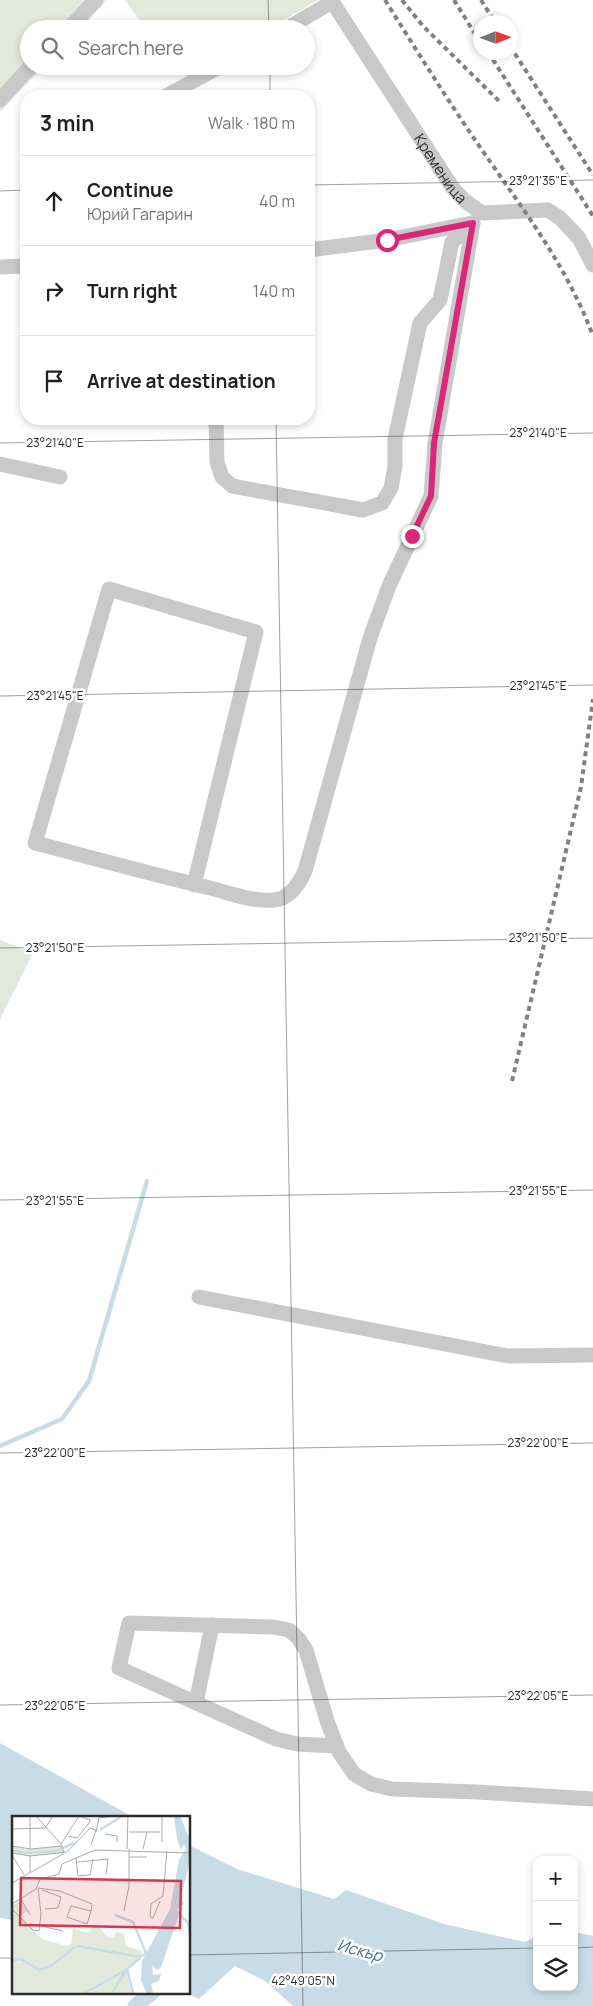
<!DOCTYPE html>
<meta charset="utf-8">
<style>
body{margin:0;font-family:Manrope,sans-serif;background:#f2f2f2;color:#202124}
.controls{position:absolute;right:15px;bottom:15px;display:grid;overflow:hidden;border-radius:10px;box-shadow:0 2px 8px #0003}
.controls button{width:45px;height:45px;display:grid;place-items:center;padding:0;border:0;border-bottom:1px solid #e0e0e0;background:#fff;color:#202124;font:25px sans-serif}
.compass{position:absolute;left:473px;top:15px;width:45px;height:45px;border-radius:50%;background:#fff;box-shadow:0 2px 8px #0003;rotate:89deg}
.stop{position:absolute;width:15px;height:15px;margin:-11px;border:4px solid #db2777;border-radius:50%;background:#fff}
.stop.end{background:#db2777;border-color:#fff;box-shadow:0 1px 5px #0008}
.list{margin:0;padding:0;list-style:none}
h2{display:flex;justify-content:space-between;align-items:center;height:65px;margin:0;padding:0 20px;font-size:21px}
h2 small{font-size:16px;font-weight:400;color:#757577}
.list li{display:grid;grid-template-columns:32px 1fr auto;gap:15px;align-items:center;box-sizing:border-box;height:90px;padding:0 20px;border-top:1px solid #e0e0e0}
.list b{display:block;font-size:19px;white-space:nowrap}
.list p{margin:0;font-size:16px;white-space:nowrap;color:#757577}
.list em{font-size:16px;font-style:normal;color:#757577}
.icon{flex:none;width:28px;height:28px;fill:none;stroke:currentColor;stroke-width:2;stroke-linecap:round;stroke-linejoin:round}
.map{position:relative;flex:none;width:593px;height:2006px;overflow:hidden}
.search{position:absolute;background:#fff;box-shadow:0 2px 8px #0003;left:20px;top:20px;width:295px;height:55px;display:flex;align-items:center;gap:12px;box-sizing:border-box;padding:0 18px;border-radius:28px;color:#757577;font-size:19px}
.panel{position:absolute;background:#fff;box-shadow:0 2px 8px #0003;left:20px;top:90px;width:295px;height:335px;border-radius:20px}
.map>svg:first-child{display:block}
.green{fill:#e2e8da}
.water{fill:#c7dce7}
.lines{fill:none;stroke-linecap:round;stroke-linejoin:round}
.stream{stroke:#c7dce7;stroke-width:4.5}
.canal{stroke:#c7dce7;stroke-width:15}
.minor{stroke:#c9c9c9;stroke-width:15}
.rail{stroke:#818181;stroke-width:4;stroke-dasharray:5 4;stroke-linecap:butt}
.route{stroke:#db2777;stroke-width:6}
.ticks{fill:none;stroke:#2c2c2c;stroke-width:1;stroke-opacity:0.45}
.labels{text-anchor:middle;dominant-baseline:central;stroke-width:5;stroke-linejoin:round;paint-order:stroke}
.street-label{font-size:15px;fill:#2c2c2c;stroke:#fff}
.water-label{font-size:16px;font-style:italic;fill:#406f87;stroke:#fff}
.inset-river{fill:none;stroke:#c7dce7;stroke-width:2.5}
.inset-road{fill:none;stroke:#ababab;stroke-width:1}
.view{fill:#d7394c;fill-opacity:0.15;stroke:#d7394c;stroke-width:2.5}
.inset-edge{fill:none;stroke:#2c2c2c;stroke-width:2.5}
.ticks-label{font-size:12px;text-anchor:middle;fill:#2c2c2c;stroke:#fff;stroke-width:5;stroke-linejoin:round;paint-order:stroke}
</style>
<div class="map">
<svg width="593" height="2006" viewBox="0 0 593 2006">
<rect width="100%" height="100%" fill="#fff"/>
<path class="green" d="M 0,0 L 107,0 L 80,29 L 29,29 L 29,66 L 44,66 L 0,112 Z
M 125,0 L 318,0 L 269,29 L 146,29 Z
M 0,940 L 33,953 L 0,1019 Z"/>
<path class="water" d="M 0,1743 L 133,1817 L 14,1817 L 14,1920 L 0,1918 Z
M 189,1845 L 237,1869 L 334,1899 L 346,1890 L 444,1924 L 525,1942 L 537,1936 L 537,1987 L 574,1987 L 574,1932 L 593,1936 L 593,2006 L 293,2006 L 265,1981 L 235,1966 L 199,1999 L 185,1992 L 189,1992 Z"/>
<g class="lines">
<path class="stream" d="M 0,1446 L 62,1419 L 89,1381 L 147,1181"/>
<path class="canal" d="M 135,2006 L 153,1992"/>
<g class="minor">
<path id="s1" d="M 331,0 L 452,187 L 465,201 L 482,213 L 548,210 L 560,218 L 579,238 L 593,265"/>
<path d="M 68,29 L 96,0"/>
<path d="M 286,29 L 332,2"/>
<path d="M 166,96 L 221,66"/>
<path d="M 0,100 L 31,66"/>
<path d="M 309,250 L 387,240 L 472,223"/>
<path d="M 0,267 L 26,266"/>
<path d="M 216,419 L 217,462 L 222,477 L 232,486 L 363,510 L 382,503 L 391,488 L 395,466 L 395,439 L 420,323 L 440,300 L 452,242 L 473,223"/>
<path d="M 0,464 L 60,477"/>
<path d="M 194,885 L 256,632 L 109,589 L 35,843 C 93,858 151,874 210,888 C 230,893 253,902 274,900 C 290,899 299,884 305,871 L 370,638 L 389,586 L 431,496 L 435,443 L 473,223"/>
<path d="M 199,1297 L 508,1356 L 593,1355"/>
<path d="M 196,1703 L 212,1625"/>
<path d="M 337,1746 L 297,1744 L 276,1739 L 119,1668 L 129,1623 L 273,1627 L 289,1630 L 298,1638 L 306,1650 L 327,1721 L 339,1752 L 354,1774 L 371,1784 L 392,1789 L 477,1792 L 593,1799"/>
</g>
<path class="rail" d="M 385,0 C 417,51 448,101 482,150 C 524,211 567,266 593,336
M 402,0 L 423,26 L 501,103
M 454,0 L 480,42
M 481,0 L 495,22
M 510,46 L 593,175
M 488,52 L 593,216
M 512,1081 L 581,787 L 593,699"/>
</g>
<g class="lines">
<path class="route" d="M 387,240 L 473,223 L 434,443 L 431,496 L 412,536"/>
</g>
<path class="ticks" d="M 268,0 L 269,29M 270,66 L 270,96M 309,185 L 593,180M 0,191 L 26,190M 276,419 L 303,2006M 0,443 L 593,433M 0,696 L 593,685M 0,948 L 593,938M 0,1200 L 593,1190M 0,1453 L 593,1443M 0,1705 L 593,1695M 574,1948 L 593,1947M 189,1955 L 537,1948M 0,1958 L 14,1958"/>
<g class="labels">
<g class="street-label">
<text stroke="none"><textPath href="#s1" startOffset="201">Кременица</textPath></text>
</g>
<g class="water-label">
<text transform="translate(360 1950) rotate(15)">Искър</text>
</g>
</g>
<g transform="translate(12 1816)">
<rect width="178" height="178" fill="#fff"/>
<path d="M 0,30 L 16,33 L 50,30 L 52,37 L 18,40 L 0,37 ZM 9,84 L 15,95 L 8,100 L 30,123 L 55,130 L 59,128 L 61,112 L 75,117 L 84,108 L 95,120 L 102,121 L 104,116 L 112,118 L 114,130 L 130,135 L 129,143 L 114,154 L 119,177 L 0,177 L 0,89 Z" fill="#e2e8da"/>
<path d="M 162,0 L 168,0 L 178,24 L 177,49 L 169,81 L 172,88 L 165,93 L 168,96 L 149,151 L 146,154 L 140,151 L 141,159 L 149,158 L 147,165 L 139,168 L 141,177 L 134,177 L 129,164 L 130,145 L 158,93 L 167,44 L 174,33 L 172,28 L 169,34 L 165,23 Z" fill="#c7dce7"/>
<path class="inset-river" d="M 88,14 L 110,0M 0,34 L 11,37 L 44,35 L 62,27M 165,97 L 176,106 L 178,116M 65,130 L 128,141 L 134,137 L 121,106 L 103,99M 0,144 L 9,143 L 27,154 L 39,150 L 63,131M 73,177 L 114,154M 100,177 L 114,154M 121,177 L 115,153 L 128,142"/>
<path class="inset-road" d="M 24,0 L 49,28 L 52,37M 0,13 L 33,12 L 41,0M 84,16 L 87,2 L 101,0M 117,16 L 148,16M 93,18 L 105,20 L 105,26M 56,20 L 65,22 L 77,7 L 78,4 L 68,0M 150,26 L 150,0M 49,28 L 67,0M 0,30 L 19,33 L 50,30M 18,33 L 18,0M 115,33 L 116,0M 131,33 L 135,16M 0,37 L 18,40 L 55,36 L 78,12 L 84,14 L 79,29M 0,39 L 12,59M 18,40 L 18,56M 117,41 L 135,41M 64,42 L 66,60 L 78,59 L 81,43M 65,46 L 96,43 L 94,59M 0,67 L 51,38M 26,72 L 48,75 L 80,88 L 80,90 L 79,95 L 75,108 L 55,101 L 59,90 L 79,95M 30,74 L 49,81 L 46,92 L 33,93M 9,83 L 18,99M 148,85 L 141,102 L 138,101 L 139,88 L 151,80 L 155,35M 0,88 L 24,73 L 28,63 L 47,58 L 50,48 L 83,34 L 178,37M 0,93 L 21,114 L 27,115 L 29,98 L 26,72M 112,95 L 117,70 L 117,33M 29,110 L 51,115"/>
<path class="view" d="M 9,62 L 169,65 L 168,112 L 8,109 Z"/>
<rect width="178" height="178" class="inset-edge"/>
</g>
<g class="ticks-label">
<text x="538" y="185">23°21'35"E</text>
<text x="538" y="437">23°21'40"E</text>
<text x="55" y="447">23°21'40"E</text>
<text x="538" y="690">23°21'45"E</text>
<text x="55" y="700">23°21'45"E</text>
<text x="538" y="942">23°21'50"E</text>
<text x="55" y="952">23°21'50"E</text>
<text x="538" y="1195">23°21'55"E</text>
<text x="55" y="1205">23°21'55"E</text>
<text x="538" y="1447">23°22'00"E</text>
<text x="55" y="1457">23°22'00"E</text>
<text x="538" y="1700">23°22'05"E</text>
<text x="55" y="1710">23°22'05"E</text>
<text x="303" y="1985">42°49'05"N</text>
</g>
</svg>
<div class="controls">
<button>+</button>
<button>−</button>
<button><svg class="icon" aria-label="layers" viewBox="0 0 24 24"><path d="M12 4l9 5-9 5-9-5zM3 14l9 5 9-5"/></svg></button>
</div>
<svg class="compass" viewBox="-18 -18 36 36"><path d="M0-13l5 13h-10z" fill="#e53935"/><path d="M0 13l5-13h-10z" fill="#757577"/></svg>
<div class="stop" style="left:387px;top:240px"></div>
<div class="stop end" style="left:412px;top:536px"></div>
<div class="search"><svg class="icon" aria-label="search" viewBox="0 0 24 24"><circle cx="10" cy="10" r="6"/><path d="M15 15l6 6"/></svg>Search here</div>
<section class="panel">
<h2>3 min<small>Walk · 180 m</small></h2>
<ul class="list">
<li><svg class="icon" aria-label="ahead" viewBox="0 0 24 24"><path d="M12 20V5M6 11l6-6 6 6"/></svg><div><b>Continue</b><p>Юрий Гагарин</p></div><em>40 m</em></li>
<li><svg class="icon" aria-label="right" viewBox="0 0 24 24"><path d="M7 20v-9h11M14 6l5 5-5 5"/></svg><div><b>Turn right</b></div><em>140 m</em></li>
<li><svg class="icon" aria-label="arrive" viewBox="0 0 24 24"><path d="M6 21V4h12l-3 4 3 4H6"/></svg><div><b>Arrive at destination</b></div></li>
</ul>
</section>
</div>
